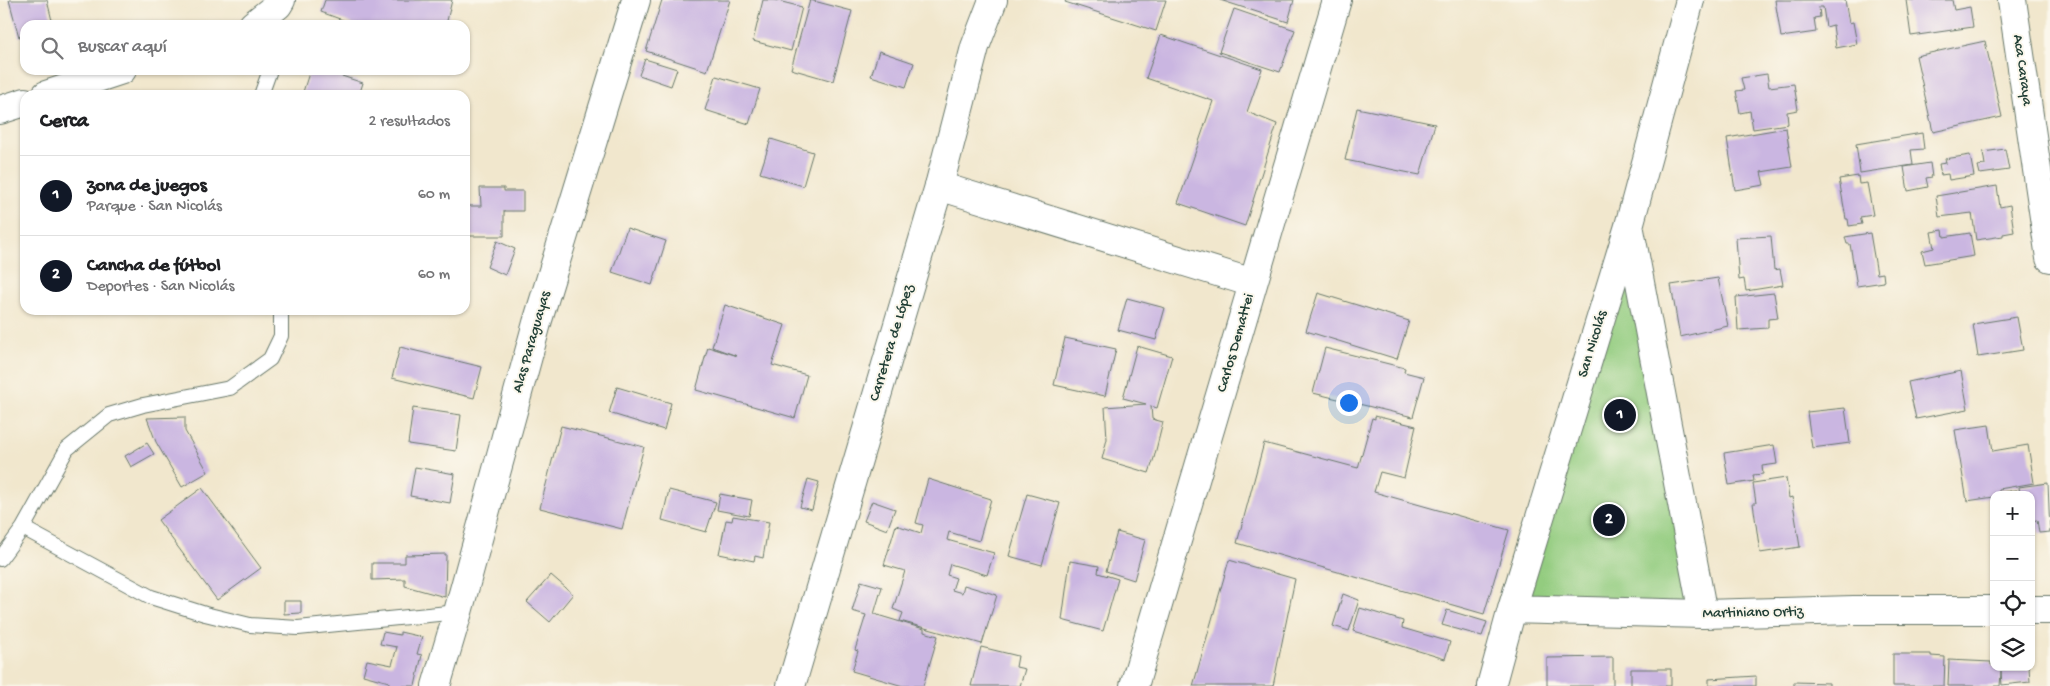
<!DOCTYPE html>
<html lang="es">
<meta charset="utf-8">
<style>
body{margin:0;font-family:"Gochi Hand",sans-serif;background:#f6f6f6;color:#202124}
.controls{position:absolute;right:15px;bottom:15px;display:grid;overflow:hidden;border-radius:10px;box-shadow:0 1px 4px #0004}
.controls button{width:45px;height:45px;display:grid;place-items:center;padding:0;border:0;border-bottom:1px solid #e0e0e0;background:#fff;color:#202124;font:25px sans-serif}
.you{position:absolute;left:1348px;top:402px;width:18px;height:18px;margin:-12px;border:4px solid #fff;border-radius:50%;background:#1a73e8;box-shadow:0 0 0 8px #1a73e833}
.badge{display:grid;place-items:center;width:32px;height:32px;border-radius:50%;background:#111827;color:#fff;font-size:16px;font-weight:700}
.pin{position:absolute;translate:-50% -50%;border:2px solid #fff;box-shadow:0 1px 5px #0006}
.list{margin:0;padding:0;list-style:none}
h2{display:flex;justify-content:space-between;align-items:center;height:65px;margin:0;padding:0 20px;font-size:21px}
h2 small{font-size:16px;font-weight:400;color:#757577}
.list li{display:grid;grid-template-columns:32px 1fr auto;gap:15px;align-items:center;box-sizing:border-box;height:80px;padding:0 20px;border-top:1px solid #e0e0e0}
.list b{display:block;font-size:19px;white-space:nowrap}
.list p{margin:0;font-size:16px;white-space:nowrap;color:#757577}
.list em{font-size:16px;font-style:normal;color:#757577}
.icon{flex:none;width:28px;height:28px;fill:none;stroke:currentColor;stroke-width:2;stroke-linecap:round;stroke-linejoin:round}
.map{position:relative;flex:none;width:2050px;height:686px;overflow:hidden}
.search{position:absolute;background:#fff;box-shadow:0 1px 4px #0004;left:20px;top:20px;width:450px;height:55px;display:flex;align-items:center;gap:12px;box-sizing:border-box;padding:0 18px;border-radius:15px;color:#757577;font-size:19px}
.panel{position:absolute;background:#fff;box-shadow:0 1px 4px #0004;left:20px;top:90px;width:450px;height:225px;border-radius:15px}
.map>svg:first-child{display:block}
.green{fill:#93cc7f;stroke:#59845a}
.building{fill:#cab6e1}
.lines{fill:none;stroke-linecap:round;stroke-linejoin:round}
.service-casing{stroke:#68786a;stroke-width:16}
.minor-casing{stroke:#68786a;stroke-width:30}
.secondary-casing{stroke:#68786a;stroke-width:30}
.service{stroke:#fff;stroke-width:14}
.minor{stroke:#fff;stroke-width:28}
.secondary{stroke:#fff;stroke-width:28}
.labels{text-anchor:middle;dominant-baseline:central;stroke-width:4;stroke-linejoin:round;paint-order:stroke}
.street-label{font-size:15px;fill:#1f3d34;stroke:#fbf7ec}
</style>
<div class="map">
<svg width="2050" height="686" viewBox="0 0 2050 686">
<rect width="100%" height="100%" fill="#fbf7ec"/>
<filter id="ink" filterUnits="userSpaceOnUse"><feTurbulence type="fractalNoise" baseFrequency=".02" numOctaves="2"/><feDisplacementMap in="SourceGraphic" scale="10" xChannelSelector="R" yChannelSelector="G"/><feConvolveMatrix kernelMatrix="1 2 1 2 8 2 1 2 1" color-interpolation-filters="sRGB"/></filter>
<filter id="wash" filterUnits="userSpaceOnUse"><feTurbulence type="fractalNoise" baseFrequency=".0096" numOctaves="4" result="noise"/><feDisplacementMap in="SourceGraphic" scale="20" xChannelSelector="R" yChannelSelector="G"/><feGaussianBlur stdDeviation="1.12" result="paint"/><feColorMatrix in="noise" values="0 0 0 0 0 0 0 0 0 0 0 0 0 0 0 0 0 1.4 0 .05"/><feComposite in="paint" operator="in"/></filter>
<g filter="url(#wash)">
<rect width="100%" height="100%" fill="#f1e7cd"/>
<path class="green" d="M 1628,242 L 1697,610 L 1521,604 Z"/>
<g id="blocks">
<path class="building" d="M 9,0 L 47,0 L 53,25 L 25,25 L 25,35 L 19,37 Z
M 325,0 L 452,0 L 446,25 L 356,25 L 321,12 Z
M 662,0 L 730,0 L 707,71 L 646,51 Z
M 763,0 L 774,0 L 802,7 L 791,51 L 753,41 Z
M 810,0 L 852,11 L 833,81 L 791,69 Z
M 1066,0 L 1166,0 L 1156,31 L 1065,2 Z
M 1220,0 L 1294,0 L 1288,22 Z
M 1775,0 L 1845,0 L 1849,23 L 1853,22 L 1857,44 L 1836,48 L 1833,25 L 1826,27 L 1823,7 L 1819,7 L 1820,17 L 1814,18 L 1816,32 L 1781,37 Z
M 1906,0 L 1952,0 L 1954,10 L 1970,7 L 1973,27 L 1911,36 Z
M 1234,9 L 1295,30 L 1280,72 L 1219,52 Z
M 1161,35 L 1262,69 L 1247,112 L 1277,124 L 1245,226 L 1178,203 L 1213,101 L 1146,78 Z
M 1985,41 L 2002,117 L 1933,132 L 1916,56 Z
M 879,51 L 914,63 L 906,87 L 871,76 Z
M 645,59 L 677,69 L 671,86 L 639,75 Z
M 310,70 L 324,70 L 363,83 L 359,95 L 302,95 Z
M 1767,74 L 1769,87 L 1794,84 L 1798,110 L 1787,112 L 1788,124 L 1753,129 L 1750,111 L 1740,113 L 1736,91 L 1744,90 L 1741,78 Z
M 716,76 L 760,89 L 749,124 L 705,110 Z
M 1357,108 L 1435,124 L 1420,175 L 1345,160 Z
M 1786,128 L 1792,167 L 1761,172 L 1764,185 L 1735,190 L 1727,138 Z
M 1922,133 L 1924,149 L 1911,150 L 1913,165 L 1860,173 L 1856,144 Z
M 771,139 L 813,152 L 803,186 L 760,173 Z
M 2005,149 L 2009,170 L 1980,174 L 1978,166 L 1985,165 L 1983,152 Z
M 1970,155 L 1974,176 L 1949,180 L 1948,174 L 1941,175 L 1939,164 L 1946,163 L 1945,159 Z
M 1930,163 L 1932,177 L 1926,178 L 1928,187 L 1908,191 L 1904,167 Z
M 1858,176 L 1859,184 L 1867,183 L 1873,215 L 1860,217 L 1862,224 L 1849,226 L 1848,219 L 1846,219 L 1839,179 Z
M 1997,186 L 2000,207 L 2010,205 L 2014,232 L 2003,234 L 2003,236 L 1976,240 L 1972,213 L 1939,217 L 1936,196 Z
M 480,188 L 504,188 L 504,191 L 523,191 L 523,211 L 504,211 L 504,236 L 465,236 L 465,206 L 481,206 Z
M 627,228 L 666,241 L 652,285 L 612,272 Z
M 1943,230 L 1944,237 L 1970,233 L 1974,256 L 1925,264 L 1922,251 L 1934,248 L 1931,232 Z
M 1870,233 L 1877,274 L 1883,273 L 1884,282 L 1857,286 L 1850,244 L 1847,244 L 1845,237 Z
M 1771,236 L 1774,270 L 1780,269 L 1783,285 L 1746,291 L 1744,279 L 1739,280 L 1736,238 Z
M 497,241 L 515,249 L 505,275 L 487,267 Z
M 1718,278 L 1728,326 L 1680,337 L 1671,285 Z
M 1318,293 L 1409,321 L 1397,359 L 1306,331 Z
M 1774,293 L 1778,318 L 1768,319 L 1768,328 L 1738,330 L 1736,297 Z
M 1127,298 L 1165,308 L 1156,340 L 1118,330 Z
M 725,305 L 785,325 L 772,365 L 807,375 L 795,418 L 696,390 L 708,347 L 737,356 L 712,347 Z
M 2017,317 L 2023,350 L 1978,357 L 1973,324 Z
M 1065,338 L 1116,349 L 1105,396 L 1054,385 Z
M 1137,346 L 1172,356 L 1157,408 L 1151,406 L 1152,419 L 1163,422 L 1154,458 L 1149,473 L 1102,459 L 1107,439 L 1105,407 L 1146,404 L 1123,398 Z
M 400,347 L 482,367 L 474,398 L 392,378 Z
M 1325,348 L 1405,368 L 1404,372 L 1424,377 L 1413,417 L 1313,393 Z
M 1961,371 L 1968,409 L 1916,419 L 1908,382 Z
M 617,387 L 671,403 L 664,430 L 609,413 Z
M 413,408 L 461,415 L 456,451 L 408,444 Z
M 1845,408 L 1850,443 L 1812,448 L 1807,412 Z
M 1375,416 L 1416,426 L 1404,478 L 1380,472 L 1374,492 L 1509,530 L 1484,614 L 1237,543 L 1264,443 L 1358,468 L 1372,418 L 1375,419 Z
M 185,417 L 185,431 L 208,472 L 182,487 L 156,442 L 147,418 Z
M 1989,425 L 1993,451 L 2028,445 L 2034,483 L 1999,489 L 1999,493 L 2016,490 L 2016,495 L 1994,495 L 1994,497 L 1967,501 L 1955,430 Z
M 561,426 L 644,447 L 622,529 L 540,508 Z
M 147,443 L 154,454 L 131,467 L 125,456 Z
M 1774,445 L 1777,464 L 1762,466 L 1763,474 L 1753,475 L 1754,481 L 1729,485 L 1724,453 Z
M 415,467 L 455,474 L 450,503 L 410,496 Z
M 1786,478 L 1789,498 L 1792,497 L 1800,547 L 1760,553 L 1753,503 L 1756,503 L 1753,483 Z
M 808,479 L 819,482 L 812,510 L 800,507 Z
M 928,479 L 991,499 L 979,541 L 949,532 L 947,540 L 994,553 L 987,575 L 950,564 L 947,575 L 956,578 L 952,590 L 962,593 L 964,585 L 997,595 L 982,644 L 900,621 L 903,613 L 893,609 L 905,571 L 884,565 L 896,525 L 921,533 L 923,525 L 916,523 Z
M 2048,483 L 2050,532 L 2039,533 L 2037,520 L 2031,521 L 2031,495 L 2020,495 L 2019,487 Z
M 202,488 L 261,568 L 217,600 L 158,520 Z
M 669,490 L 716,502 L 706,532 L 662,520 Z
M 720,494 L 752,500 L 749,516 L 717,510 Z
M 1027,494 L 1060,503 L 1042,565 L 1009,556 Z
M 872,501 L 895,509 L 887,530 L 864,521 Z
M 733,516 L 769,522 L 763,558 L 755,556 L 754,561 L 719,554 L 726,520 L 732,521 Z
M 1117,532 L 1145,540 L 1134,580 L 1106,571 Z
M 446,554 L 445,597 L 405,586 L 405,579 L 372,580 L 372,563 L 405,563 L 405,555 Z
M 1229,560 L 1295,579 L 1273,686 L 1193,686 Z
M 1070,561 L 1099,566 L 1098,573 L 1118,579 L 1103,631 L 1062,620 Z
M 551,575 L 573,594 L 550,622 L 527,602 Z
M 861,581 L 882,587 L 874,614 L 924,629 L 924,632 L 938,636 L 923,686 L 903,686 L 852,671 L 858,651 L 855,650 L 866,615 L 852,611 Z
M 1343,594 L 1359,600 L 1349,631 L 1333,626 Z
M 284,601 L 301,601 L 301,613 L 284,614 Z
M 1360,608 L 1403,621 L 1402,628 L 1450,642 L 1445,659 L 1353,631 Z
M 1447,610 L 1487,622 L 1482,636 L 1442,625 Z
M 383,632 L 400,635 L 400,632 L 422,637 L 417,654 L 422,655 L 415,686 L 388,686 L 389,682 L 363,675 L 367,660 L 392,665 L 397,647 L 380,644 Z
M 981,647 L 1018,656 L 1016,667 L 1025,669 L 1020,686 L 971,686 Z
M 1893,654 L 1931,654 L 1931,656 L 1945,657 L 1944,686 L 1893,686 Z
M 1613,657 L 1613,686 L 1547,686 L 1547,658 Z
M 1949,660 L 1991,662 L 1991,665 L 1994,665 L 1994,667 L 2029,667 L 2030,682 L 2002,685 L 2001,672 L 2000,686 L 1948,686 Z
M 1631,669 L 1671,669 L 1671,686 L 1631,686 Z
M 1756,676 L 1756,686 L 1709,686 L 1709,679 Z
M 1794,682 L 1829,683 L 1829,686 L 1794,686 Z"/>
</g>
</g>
<g filter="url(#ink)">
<use href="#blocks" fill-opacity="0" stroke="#68786a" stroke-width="1"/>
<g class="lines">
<g class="service-casing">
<path id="service" d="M 261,95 L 270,70
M 23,528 L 151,597 L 205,614 L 250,625 L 298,628 L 458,612
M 0,559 L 23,528 L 67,449 L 109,415 L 143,405 L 230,388 L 270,359 L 281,336 L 281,310"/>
</g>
<g class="minor-casing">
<path id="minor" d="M 2012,0 L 2050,258
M 939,186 L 1253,283
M 1630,230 L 1703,614
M 1512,609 L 1703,614 L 1854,610 L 1994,610
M 2031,610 L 2050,610
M 436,686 L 458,612 L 537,323 L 636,0
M 1134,686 L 1337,0
M 1491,686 L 1512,609 L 1629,226 L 1690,0"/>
</g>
<g class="secondary-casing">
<path id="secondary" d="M 253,25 L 278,5 L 281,0
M 46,95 L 122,70
M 0,110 L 25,102
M 791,686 L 939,186 L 975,47 L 993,0"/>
</g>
<use href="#service" class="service"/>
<use href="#minor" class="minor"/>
<use href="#secondary" class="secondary"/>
</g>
</g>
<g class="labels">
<g class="street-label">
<text transform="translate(2022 70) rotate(82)">Aca Caraya</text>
<text transform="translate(532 342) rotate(-74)">Alas Paraguayas</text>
<text transform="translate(892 343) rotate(-73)">Carretera de López</text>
<text transform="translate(1236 343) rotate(-74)">Carlos Demattei</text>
<text transform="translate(1593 344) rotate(-73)">San Nicolás</text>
<text transform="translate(1753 613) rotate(-1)">Martiniano Ortiz</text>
</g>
</g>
</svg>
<div class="controls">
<button>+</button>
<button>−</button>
<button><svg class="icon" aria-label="locate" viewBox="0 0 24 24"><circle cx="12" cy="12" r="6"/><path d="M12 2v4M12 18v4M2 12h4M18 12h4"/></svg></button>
<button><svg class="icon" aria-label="layers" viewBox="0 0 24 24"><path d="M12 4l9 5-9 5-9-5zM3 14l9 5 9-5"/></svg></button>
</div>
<div class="you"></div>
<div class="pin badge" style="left:1620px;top:415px">1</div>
<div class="pin badge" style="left:1609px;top:520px">2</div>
<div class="search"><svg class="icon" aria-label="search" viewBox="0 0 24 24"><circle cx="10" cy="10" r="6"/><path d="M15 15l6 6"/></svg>Buscar aquí</div>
<section class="panel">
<h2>Cerca<small>2 resultados</small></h2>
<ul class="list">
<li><span class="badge">1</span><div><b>zona de juegos</b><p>Parque · San Nicolás</p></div><em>60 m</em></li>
<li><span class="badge">2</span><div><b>Cancha de fútbol</b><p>Deportes · San Nicolás</p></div><em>60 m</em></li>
</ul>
</section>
</div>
